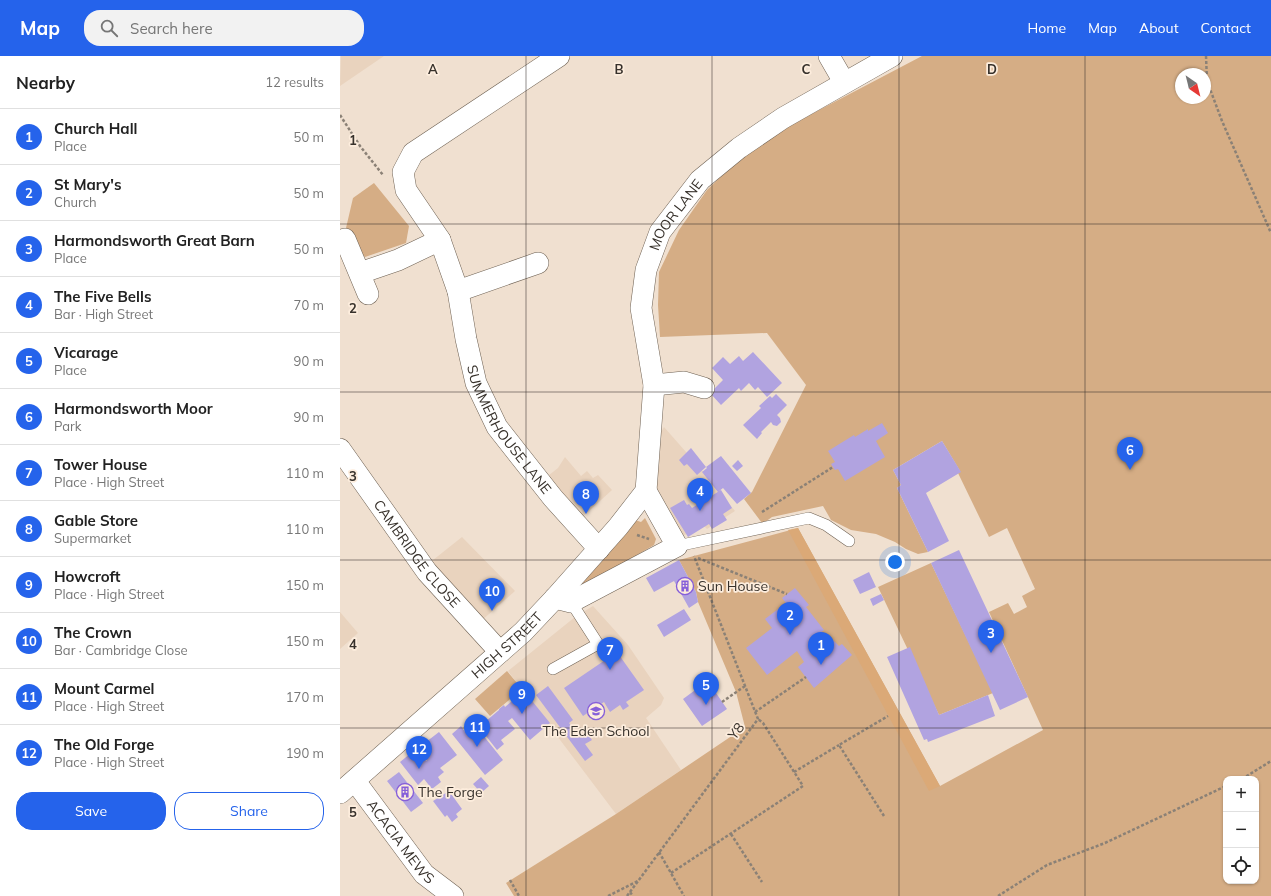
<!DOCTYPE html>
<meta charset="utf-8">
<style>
body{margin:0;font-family:Mulish,sans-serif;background:#f2f2f2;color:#222}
.controls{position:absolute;right:12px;bottom:12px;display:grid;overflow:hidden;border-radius:8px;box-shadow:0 1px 3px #0004}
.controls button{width:36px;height:36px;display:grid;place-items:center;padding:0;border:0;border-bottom:1px solid #e0e0e0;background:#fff;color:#222;font:20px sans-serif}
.compass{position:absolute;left:835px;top:12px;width:36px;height:36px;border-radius:50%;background:#fff;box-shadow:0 1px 3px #0004;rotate:145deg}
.you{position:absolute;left:555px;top:506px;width:14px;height:14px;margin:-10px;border:3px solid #fff;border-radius:50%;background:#1a73e8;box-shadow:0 0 0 6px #1a73e833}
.badge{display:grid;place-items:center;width:26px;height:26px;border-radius:50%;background:#2563eb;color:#fff;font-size:13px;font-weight:700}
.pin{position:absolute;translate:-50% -33px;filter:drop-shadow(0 1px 2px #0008)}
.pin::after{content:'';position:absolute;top:21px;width:14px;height:12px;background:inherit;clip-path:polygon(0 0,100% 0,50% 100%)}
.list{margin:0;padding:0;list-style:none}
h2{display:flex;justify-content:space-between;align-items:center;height:52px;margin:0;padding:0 16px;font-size:17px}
h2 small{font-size:13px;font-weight:400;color:#767676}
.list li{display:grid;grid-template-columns:26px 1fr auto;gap:12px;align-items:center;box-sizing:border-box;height:56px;padding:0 16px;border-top:1px solid #e0e0e0}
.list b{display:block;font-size:15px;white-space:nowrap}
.list p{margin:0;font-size:13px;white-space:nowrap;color:#767676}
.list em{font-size:13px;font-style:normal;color:#767676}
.actions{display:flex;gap:8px;padding:12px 16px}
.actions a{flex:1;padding:9px 0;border:1px solid #2563eb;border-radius:16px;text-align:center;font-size:14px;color:#2563eb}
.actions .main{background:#2563eb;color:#fff}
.icon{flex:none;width:22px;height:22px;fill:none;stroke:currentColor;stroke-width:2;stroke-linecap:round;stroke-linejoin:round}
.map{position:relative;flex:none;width:931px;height:840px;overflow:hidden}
header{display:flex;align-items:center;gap:24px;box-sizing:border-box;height:56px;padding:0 20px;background:#2563eb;color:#fff}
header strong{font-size:19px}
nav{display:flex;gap:22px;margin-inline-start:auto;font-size:14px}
.search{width:280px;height:36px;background:#f2f2f2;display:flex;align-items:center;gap:10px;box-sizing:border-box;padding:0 14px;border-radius:16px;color:#767676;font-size:15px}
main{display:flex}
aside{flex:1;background:#fff}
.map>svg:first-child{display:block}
.built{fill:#e9d3be}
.green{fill:#d5ad85;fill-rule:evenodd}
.forest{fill:#dba977}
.building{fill:#b1a3e0}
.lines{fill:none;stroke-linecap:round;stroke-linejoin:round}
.service-casing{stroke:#6e6153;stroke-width:12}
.minor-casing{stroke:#6e6153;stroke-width:22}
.path{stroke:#8b8176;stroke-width:2.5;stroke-dasharray:3 2;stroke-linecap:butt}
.service{stroke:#fff;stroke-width:11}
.minor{stroke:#fff;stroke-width:21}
.grid{fill:none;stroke:#37312b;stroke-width:1;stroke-opacity:0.55}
.labels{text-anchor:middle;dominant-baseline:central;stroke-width:3.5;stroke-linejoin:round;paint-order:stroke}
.street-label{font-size:14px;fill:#37312b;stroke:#fdeddd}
.poi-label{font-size:14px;fill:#37312b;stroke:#fdeddd;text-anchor:start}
.grid-label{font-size:13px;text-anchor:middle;font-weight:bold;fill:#37312b;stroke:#fdeddd;stroke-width:3.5;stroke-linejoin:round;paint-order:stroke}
</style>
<header>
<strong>Map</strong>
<div class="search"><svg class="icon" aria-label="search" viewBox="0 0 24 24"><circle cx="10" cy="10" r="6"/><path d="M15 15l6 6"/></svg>Search here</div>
<nav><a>Home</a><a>Map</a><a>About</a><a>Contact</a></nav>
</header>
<main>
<aside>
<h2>Nearby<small>12 results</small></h2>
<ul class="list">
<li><span class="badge">1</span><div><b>Church Hall</b><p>Place</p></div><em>50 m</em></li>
<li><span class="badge">2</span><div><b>St Mary's</b><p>Church</p></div><em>50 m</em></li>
<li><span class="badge">3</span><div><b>Harmondsworth Great Barn</b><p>Place</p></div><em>50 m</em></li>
<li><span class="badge">4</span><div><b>The Five Bells</b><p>Bar · High Street</p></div><em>70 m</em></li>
<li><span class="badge">5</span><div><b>Vicarage</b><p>Place</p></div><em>90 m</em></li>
<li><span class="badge">6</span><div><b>Harmondsworth Moor</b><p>Park</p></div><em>90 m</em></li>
<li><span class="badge">7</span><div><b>Tower House</b><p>Place · High Street</p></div><em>110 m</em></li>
<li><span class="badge">8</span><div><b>Gable Store</b><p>Supermarket</p></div><em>110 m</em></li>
<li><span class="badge">9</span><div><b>Howcroft</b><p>Place · High Street</p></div><em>150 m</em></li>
<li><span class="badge">10</span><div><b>The Crown</b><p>Bar · Cambridge Close</p></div><em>150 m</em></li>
<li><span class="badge">11</span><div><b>Mount Carmel</b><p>Place · High Street</p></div><em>170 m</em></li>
<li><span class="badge">12</span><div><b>The Old Forge</b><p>Place · High Street</p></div><em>190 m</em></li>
</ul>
<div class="actions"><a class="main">Save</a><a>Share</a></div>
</aside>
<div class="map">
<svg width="931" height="840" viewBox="0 0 931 840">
<rect width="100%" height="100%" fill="#f0e0d0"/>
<path class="built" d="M 1,0 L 44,0 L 0,30 Z
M 324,371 L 361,413 L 395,455 L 367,473 L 363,469 L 341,481 L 310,423 L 311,393 Z
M 225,401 L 241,420 L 247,415 L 253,422 L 258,419 L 272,434 L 236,467 L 204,423 L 218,412 Z
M 122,481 L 175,535 L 140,566 L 88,508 Z
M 253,550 L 288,589 L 324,642 L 321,649 L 306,662 L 341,714 L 276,758 L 168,615 L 235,561 Z
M 0,556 L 18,577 L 0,593 Z"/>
<path class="green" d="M 582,0 L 931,0 L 931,840 L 174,840 L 166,827 L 276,758 L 405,671 L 396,636 L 358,546 L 356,536 L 339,504 L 458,472 L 600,730 L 703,674 L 649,556 L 668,547 L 674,558 L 687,551 L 682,540 L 695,533 L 667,472 L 649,481 L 618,417 L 620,415 L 602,385 L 553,414 L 561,429 L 557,432 L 588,496 L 578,498 L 566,493 L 555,486 L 536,478 L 511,474 L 491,464 L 483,450 L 432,461 L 425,466 L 422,467 L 404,443 L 412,436 L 466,329 L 427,277 L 320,281 L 318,249 L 319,216 L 339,174 L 367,134 L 394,108 L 422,84 ZM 841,18 L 865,18 L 865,42 L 841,42 ZM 886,723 L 916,723 L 916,825 L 886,825 Z
M 34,127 L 69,170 L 66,187 L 25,201 L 14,193 L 6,172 L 13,142 Z
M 305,462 L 316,483 L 314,489 L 244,530 L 240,529 L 292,463 L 301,466 Z
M 591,507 L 653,637 L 599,659 L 538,531 Z
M 167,615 L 182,633 L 150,660 L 135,643 Z"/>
<path class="forest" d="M 458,472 L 600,730 L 589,735 L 448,474 Z"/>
<path class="building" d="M 413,296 L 442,327 L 427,341 L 418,331 L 415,334 L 409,327 L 401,335 L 399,332 L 381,349 L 370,337 L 383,324 L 372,312 L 383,301 L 390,308 L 399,300 L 403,305 Z
M 436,338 L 447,349 L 437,359 L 440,362 L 441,366 L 437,370 L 433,369 L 431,366 L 421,376 L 422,377 L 417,383 L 403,369 L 421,352 L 419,350 L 430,340 L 432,342 Z
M 542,367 L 548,377 L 536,385 L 545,401 L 505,425 L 498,413 L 495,414 L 491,408 L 495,406 L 488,395 L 514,379 L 515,381 L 528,373 L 528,375 Z
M 602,385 L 621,416 L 586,437 L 609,485 L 588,496 L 557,432 L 561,429 L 553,414 Z
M 351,392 L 366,411 L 381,400 L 411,437 L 397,448 L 383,432 L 378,436 L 362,416 L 367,412 L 366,411 L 357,419 L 347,408 L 344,410 L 339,404 Z
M 398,404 L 403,410 L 397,415 L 392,410 Z
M 381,434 L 392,452 L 383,458 L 387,464 L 372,473 L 369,468 L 348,481 L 330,452 L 344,444 L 347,449 L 349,448 L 352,452 Z
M 619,494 L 688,641 L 660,654 L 591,507 Z
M 339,504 L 356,536 L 358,546 L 349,552 L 334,525 L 314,536 L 306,522 Z
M 529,516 L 536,531 L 520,538 L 513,524 Z
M 455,532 L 469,549 L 466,551 L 484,574 L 470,585 L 474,590 L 478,594 L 491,582 L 499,590 L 502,588 L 512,599 L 474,632 L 458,611 L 464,606 L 457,595 L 427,619 L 406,592 L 432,572 L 425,563 L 446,547 L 442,542 Z
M 541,538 L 544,544 L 533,550 L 530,543 Z
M 344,553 L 351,564 L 324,581 L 317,569 Z
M 570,591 L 599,659 L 648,639 L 655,660 L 588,686 L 587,683 L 584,684 L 547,601 Z
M 277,596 L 304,634 L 286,646 L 289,650 L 283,654 L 280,649 L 270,656 L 264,646 L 243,660 L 224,632 Z
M 208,630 L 233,664 L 229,667 L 240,682 L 247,677 L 252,684 L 245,688 L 253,699 L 245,705 L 196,639 Z
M 358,632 L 364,641 L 374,634 L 387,653 L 362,670 L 343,643 Z
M 184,635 L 210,667 L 190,684 L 172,662 L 168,665 L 175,673 L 161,684 L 164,688 L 157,694 L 139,671 L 159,654 L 159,653 L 164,649 L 165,651 Z
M 134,668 L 163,704 L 145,719 L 112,678 L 121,670 L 125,676 Z
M 99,676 L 117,699 L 100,712 L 104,716 L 98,721 L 101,726 L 92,733 L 84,723 L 78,729 L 60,706 L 76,693 L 86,705 L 87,705 L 77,693 Z
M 59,716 L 83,747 L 71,756 L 47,725 Z
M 141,721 L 149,730 L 141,737 L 133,728 Z
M 109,735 L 122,753 L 116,758 L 118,761 L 112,766 L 107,759 L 105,761 L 93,745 Z"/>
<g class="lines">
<g class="service-casing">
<path id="service" d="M 337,490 L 469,462 L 486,469 L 509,485
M 213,613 L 258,588 L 231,546"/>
</g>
<g class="minor-casing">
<g id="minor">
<path id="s1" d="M 219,0 L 73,97 L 63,116 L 66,134 L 100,184 L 118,235 L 126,283 L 136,327 L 157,371 L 213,442 L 259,493"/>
<path d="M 489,0 L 504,26"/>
<path d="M 5,183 L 28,238"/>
<path d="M 20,217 L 58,204 L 100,184"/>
<path d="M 118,235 L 198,207"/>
<path d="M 314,329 L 344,326 L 364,332"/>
<path id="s2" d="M 0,393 L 87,516 L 160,596"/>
<path d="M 215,542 L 231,546 L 337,490 L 306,435"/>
<path id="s3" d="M 15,725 L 84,818 L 113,840"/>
<path id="s4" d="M 0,737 L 183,576 L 215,542 L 278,471 L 306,435 L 314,329 L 301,252 L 306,214 L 320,176 L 360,124 L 399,92 L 443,62 L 552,0"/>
</g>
</g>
<path class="path" d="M 866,0 L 867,25 L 882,65 L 931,177
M 0,59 L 20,90 L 43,119
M 422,456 L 493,411
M 297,479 L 309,483
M 358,502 L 447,538
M 382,646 L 405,630
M 415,656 L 466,621
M 454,716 L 499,689
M 902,723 L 931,705
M 544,760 L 499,689 L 548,660
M 391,778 L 422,826
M 319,796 L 344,840
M 331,817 L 463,730 L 423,667 L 418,663
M 170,824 L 179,840
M 290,836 L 293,840
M 268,840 L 298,825
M 287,840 L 418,663 L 354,500
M 658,840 L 707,809 L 765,787 L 886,730"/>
<use href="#service" class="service"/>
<use href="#minor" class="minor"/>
</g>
<path class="grid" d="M 186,0 L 186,840M 372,0 L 372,840M 559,0 L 559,840M 745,0 L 745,840M 0,168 L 931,168M 0,336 L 931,336M 0,504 L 931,504M 0,672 L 931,672"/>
<defs>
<g id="building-ring" transform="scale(0.9)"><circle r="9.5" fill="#fdeddd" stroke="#865fd9" stroke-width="1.5"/><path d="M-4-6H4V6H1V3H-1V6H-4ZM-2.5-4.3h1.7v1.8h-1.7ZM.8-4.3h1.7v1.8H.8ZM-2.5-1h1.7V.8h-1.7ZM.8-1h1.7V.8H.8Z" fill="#865fd9"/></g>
<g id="school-ring" transform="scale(0.9)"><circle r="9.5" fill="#fdeddd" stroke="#865fd9" stroke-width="1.5"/><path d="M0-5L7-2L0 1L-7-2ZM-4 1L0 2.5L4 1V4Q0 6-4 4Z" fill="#865fd9"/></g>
</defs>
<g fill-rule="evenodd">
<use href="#building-ring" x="345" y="530"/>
<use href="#school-ring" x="256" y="655"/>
<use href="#building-ring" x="65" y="736"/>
</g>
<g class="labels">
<g class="street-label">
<text stroke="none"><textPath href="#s4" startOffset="717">MOOR LANE</textPath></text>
<text stroke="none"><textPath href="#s1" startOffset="480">SUMMERHOUSE LANE</textPath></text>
<text stroke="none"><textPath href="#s2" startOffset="130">CAMBRIDGE CLOSE</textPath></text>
<text stroke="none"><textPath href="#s4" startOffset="223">HIGH STREET</textPath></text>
<text transform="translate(396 675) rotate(-53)">Y8</text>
<text stroke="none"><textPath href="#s3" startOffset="76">ACACIA MEWS</textPath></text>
</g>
<g class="poi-label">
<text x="358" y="530">Sun House</text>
<text x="256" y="675" text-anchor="middle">The Eden School</text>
<text x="78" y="736">The Forge</text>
</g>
</g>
<g class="grid-label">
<text x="93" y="18">A</text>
<text x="279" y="18">B</text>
<text x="466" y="18">C</text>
<text x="652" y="18">D</text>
<text x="13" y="89">1</text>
<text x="13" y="257">2</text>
<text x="13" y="425">3</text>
<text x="13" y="593">4</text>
<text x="13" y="761">5</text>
</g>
</svg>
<div class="controls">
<button>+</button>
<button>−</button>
<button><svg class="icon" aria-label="locate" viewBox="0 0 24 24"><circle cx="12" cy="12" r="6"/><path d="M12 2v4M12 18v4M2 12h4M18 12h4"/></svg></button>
</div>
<svg class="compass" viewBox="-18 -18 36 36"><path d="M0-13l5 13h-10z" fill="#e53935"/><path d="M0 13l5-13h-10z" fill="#767676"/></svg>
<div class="you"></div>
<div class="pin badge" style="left:481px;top:609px">1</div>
<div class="pin badge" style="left:450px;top:579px">2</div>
<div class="pin badge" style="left:651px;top:597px">3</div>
<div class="pin badge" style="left:360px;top:455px">4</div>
<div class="pin badge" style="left:366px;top:649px">5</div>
<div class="pin badge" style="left:790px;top:414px">6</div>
<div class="pin badge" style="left:270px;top:614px">7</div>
<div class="pin badge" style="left:246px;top:458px">8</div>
<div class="pin badge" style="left:182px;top:658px">9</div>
<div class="pin badge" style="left:152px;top:555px">10</div>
<div class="pin badge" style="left:137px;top:691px">11</div>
<div class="pin badge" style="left:79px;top:713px">12</div>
</div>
</main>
